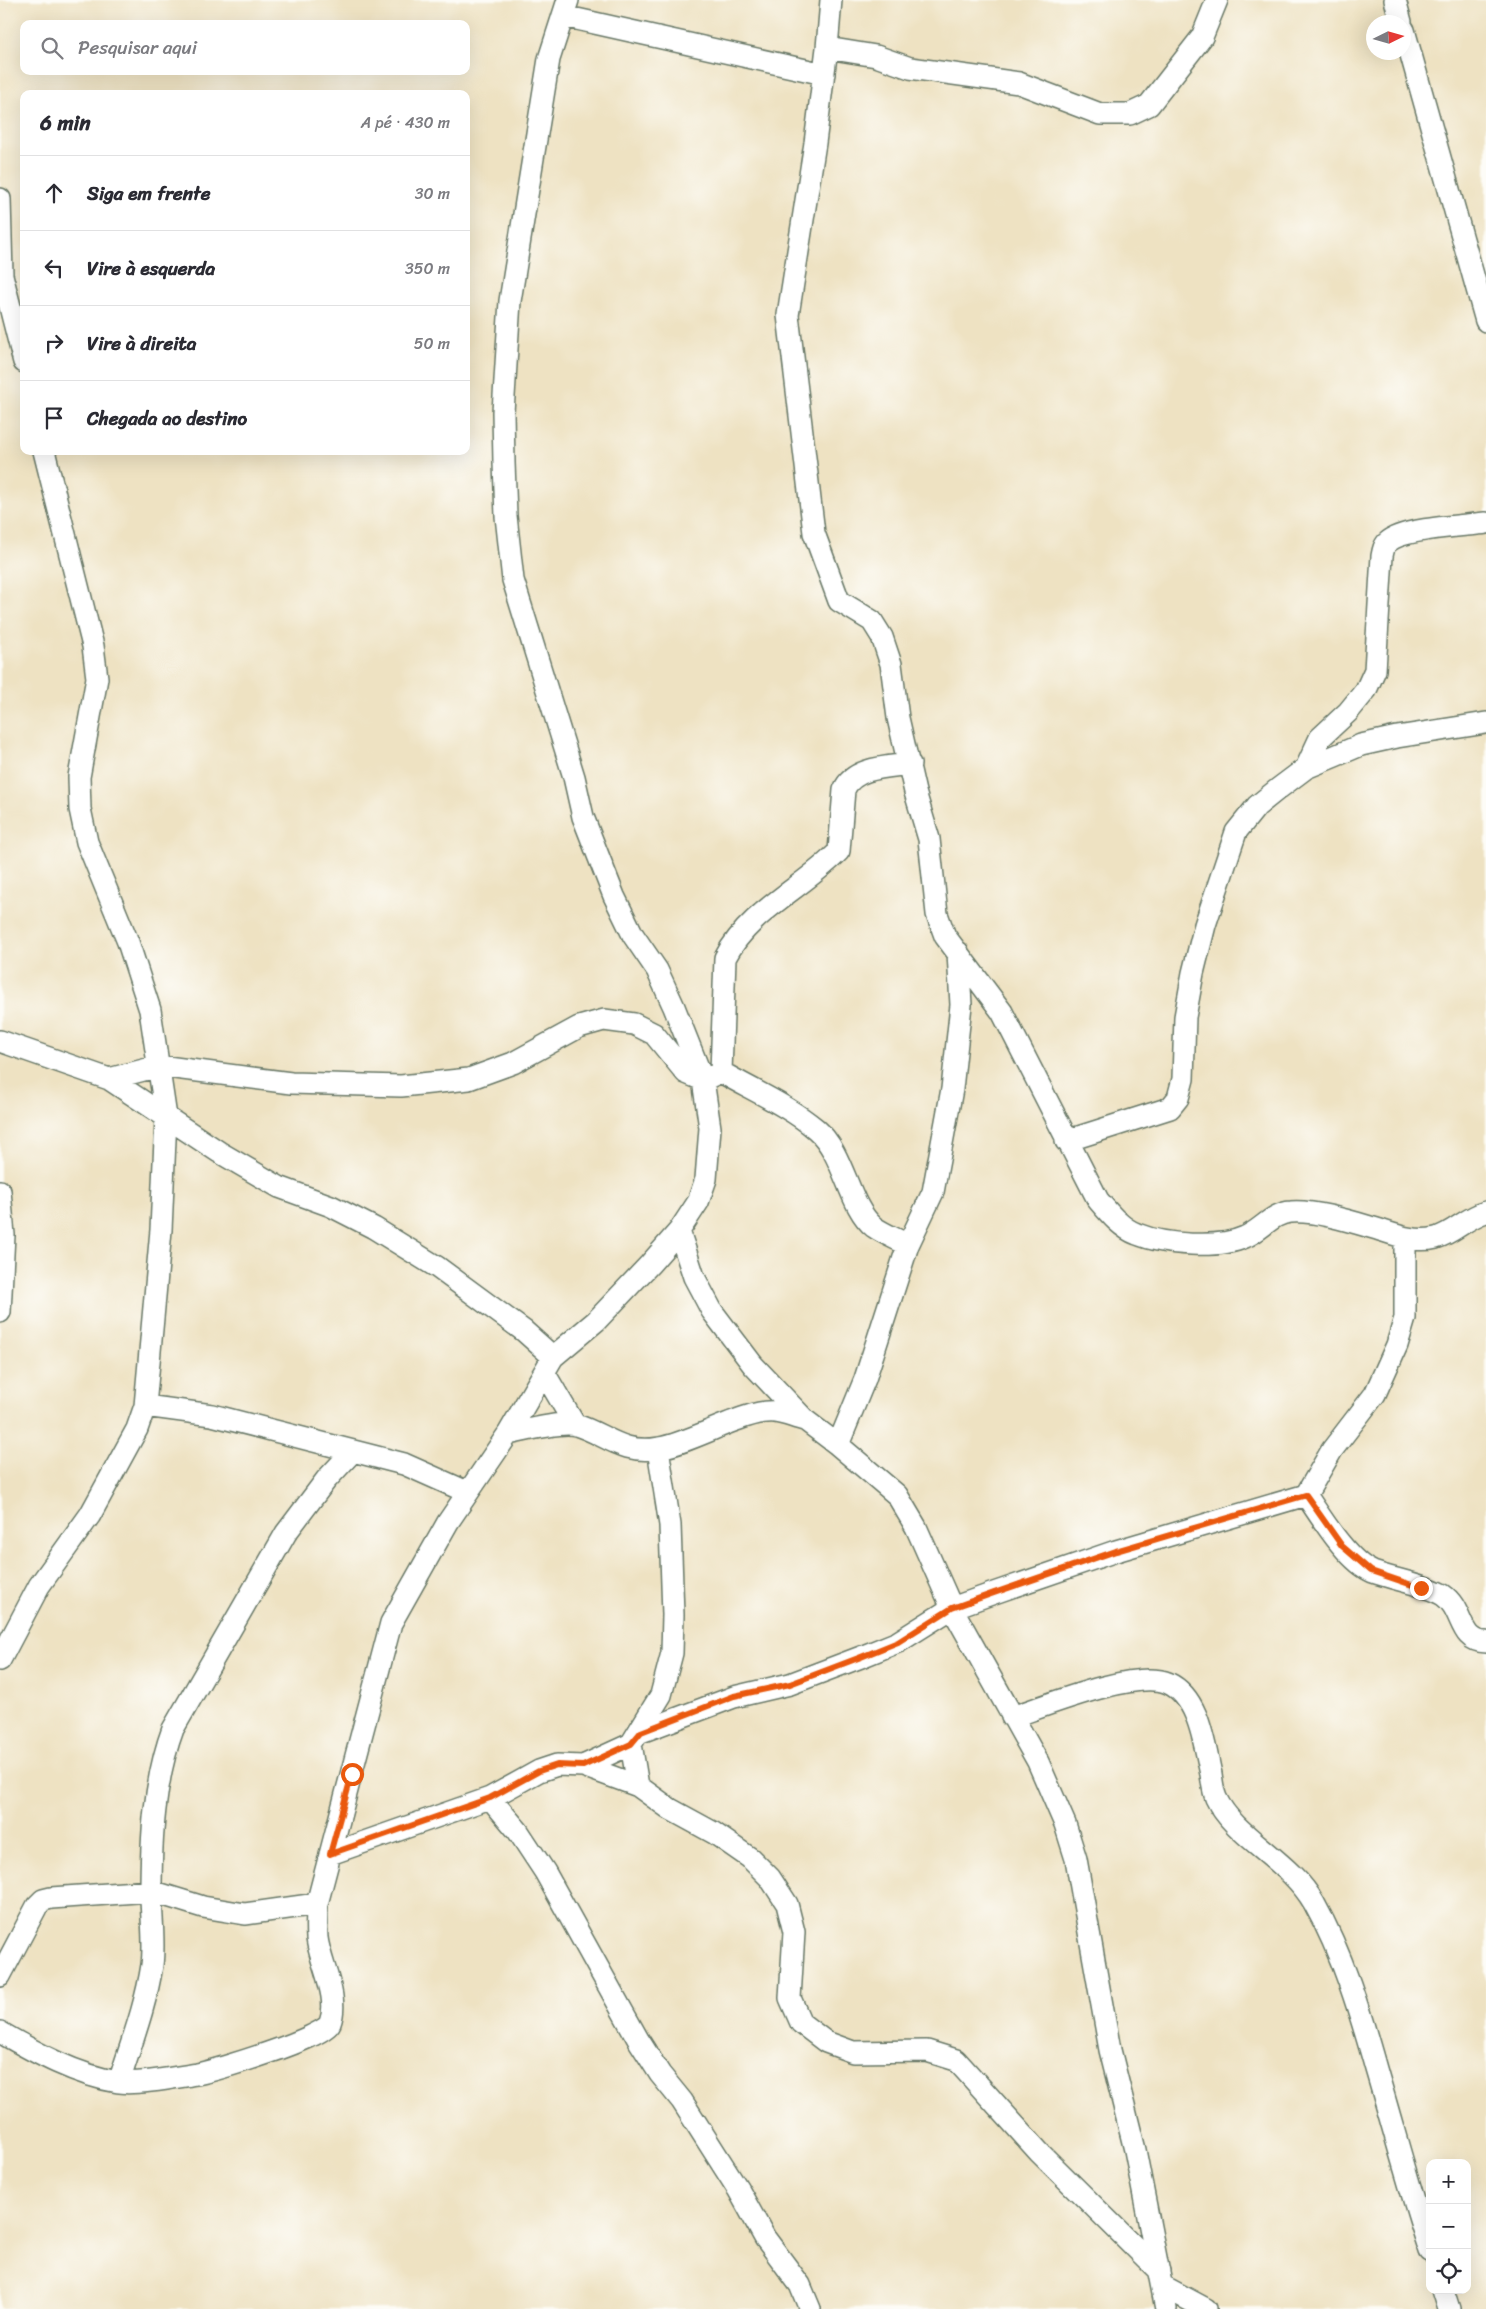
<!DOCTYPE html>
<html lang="pt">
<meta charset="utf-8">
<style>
body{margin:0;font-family:Sriracha,sans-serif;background:#f7f7f7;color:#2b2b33}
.controls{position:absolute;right:15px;bottom:15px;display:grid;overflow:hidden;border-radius:10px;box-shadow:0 5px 20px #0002}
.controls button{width:45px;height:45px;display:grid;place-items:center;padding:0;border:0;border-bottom:1px solid #e1e1e2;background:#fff;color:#2b2b33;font:25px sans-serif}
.compass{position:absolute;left:1366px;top:15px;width:45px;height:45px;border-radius:50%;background:#fff;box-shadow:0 5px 20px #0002;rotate:85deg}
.stop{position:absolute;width:15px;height:15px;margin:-11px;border:4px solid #ea580c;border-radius:50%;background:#fff}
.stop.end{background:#ea580c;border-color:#fff;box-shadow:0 1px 5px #0008}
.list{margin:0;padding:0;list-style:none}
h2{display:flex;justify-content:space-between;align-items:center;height:65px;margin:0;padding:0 20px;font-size:21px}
h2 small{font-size:16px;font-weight:400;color:#7c7c81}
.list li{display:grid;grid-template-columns:32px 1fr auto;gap:15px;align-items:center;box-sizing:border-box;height:75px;padding:0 20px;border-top:1px solid #e1e1e2}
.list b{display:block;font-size:19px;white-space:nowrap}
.list em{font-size:16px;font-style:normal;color:#7c7c81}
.icon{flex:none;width:28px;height:28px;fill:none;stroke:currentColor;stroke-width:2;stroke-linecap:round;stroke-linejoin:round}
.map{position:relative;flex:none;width:1486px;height:2309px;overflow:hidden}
.search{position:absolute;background:#fff;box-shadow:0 5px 20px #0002;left:20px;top:20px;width:450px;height:55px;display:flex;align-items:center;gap:12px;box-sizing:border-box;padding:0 18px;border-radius:10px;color:#7c7c81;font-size:19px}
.panel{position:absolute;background:#fff;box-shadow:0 5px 20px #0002;left:20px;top:90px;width:450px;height:365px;border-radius:10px}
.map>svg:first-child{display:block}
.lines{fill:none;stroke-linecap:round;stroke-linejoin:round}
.minor-casing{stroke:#677766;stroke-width:24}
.minor{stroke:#fff;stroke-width:21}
.route{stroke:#ea580c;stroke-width:6}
</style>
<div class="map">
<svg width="1486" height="2309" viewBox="0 0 1486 2309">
<rect width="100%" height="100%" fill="#fdfcf7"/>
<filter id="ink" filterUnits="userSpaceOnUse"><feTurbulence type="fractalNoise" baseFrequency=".02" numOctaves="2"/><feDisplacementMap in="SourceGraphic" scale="10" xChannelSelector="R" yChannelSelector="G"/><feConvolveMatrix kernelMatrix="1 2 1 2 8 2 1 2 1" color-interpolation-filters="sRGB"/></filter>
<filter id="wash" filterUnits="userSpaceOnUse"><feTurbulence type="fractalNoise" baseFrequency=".0096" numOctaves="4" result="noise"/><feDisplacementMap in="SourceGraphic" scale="20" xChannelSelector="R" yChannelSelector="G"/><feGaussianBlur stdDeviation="1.12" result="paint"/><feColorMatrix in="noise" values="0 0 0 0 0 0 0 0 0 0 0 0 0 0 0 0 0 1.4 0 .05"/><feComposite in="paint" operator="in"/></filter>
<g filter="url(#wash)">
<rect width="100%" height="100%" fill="#eee2c2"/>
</g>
<g filter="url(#ink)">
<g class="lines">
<g class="minor-casing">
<path id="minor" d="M 831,0 L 827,48 L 815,143 L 788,315 L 814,533 L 839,601 L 872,621 L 882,637 L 891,664 L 898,718 L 915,792 L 929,839 L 937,914 L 945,936 L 1002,1012 L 1098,1200 C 1109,1213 1121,1228 1137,1234 C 1164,1245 1219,1249 1245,1237 C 1262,1230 1272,1213 1291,1212 C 1315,1210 1353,1222 1377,1229 C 1396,1235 1415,1243 1436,1238 C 1454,1233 1467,1217 1486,1212
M 1395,0 L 1401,22
M 563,16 L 824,74
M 1404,30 L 1486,321
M 827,48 L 876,56 L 910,68 L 1019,83 L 1100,114 L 1130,114 L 1149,105 L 1202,37 L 1217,0
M 0,199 L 2,275 L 24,362
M 1306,768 L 1320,738 L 1348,712 L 1366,690 L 1375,670 L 1382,556 C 1383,551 1384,545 1388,542 C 1402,528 1464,526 1486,523
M 0,1041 L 109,1079 L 219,1152 L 279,1187 L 331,1206 L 374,1228 L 437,1267 L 524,1331 L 553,1357
M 721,1072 L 725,958 C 749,911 803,888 839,851 L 844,790 C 853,767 888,767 910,764
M 721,1072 C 752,1090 789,1106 816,1129 C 845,1154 848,1206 874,1227 C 884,1234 897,1239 908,1245
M 109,1079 L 159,1066 L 291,1083 L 401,1086 L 469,1079 L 513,1063 L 579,1027 L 604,1020 L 634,1024 L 654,1034 L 686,1073 L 703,1080 L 721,1072
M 1066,1141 L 1170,1108 L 1178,1098 L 1183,1079 L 1185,1017 L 1193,973 L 1205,925 L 1236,832 L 1257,806 L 1278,789 L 1306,768 L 1335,756 L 1361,745 L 1397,737 L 1486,723
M 0,1191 L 4,1235 L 0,1312
M 679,1231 L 694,1277 L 712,1311 L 753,1365 L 805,1420 L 838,1445 L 897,1495 L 916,1527 L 952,1608 L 1038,1762 L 1065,1824 L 1076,1859 L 1110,2050 L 1135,2150 L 1166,2309
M 545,1374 L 575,1425
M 145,1406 L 212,1415 L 404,1464 L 467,1492
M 508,1434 C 523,1431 562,1421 576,1425 C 606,1434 622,1455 659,1448 C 692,1443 746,1409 775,1412 C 785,1413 795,1418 805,1420
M 838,1445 L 865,1379 L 908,1245 L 933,1192 L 952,1089 L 961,1005 L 958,952
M 1306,1495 C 1321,1517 1348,1562 1373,1572 C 1392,1579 1427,1585 1443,1595 C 1464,1609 1458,1642 1486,1642
M 0,1660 L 39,1586 L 90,1515 L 137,1429 L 145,1406 L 161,1230 L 166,1117 L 150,1010 L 128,942 L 87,842 L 80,809 L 79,777 L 97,678 L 93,646 L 44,451
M 1012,1717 C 1045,1706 1136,1669 1168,1683 C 1199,1697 1204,1743 1211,1774 C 1212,1781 1213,1791 1216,1798 C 1234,1837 1290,1860 1314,1903 C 1343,1955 1360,2012 1376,2069 C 1394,2130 1410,2191 1430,2251
M 641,1732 L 734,1697 L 790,1684 L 861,1657 L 898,1642 L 952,1608 L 994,1593 L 1116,1551 L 1306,1495 L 1332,1450 L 1375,1394 L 1397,1345 L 1405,1318 L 1405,1238
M 631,1744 L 638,1786
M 583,1766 L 631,1744 L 661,1695 L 672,1653 L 673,1615 L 670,1525 L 658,1449
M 490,1798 L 518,1831 L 545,1872 L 639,2041 L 660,2074 L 682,2101 L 738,2189 L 765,2238 L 800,2285 L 810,2309
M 330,1854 L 490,1798 L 539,1771 L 557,1765 L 583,1766 L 638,1786 L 670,1809 L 714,1833 L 750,1858 L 770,1878 L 787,1904 L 794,1932 L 790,1998 L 801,2023 L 826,2042 L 853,2052 L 927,2051 L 956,2060 L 1039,2152 L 1159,2271
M 0,1976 L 37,1906 L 43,1900 L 51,1898 L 151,1891 L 203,1907 L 245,1914 L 317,1904
M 0,2032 C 36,2053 76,2075 118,2082 C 136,2085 178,2077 197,2074 C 217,2070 324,2038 330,2023 C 340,1996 320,1964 317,1938 C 316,1927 317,1915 317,1904 L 391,1623 L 448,1522 L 508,1434 L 553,1357 L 596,1321 L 650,1264 L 679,1231 L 698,1202 L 706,1179 L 710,1128 L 703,1080 L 674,1007 L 657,970 L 633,935 L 614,896 L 583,817 L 574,777 L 513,580 L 506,516 L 504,463 L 503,412 L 510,301 L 549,59 L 568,0
M 119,2082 C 131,2044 146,2005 152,1965 C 155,1942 151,1916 151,1893 C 151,1839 154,1780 173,1729 L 286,1533 L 326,1480 L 353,1451
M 1163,2286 L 1206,2309
M 1443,2290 L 1449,2309"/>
</g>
<use href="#minor" class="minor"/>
</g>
</g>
<g class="lines" filter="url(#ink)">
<path class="route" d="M 352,1774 L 330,1854 L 490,1798 L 539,1771 L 557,1765 L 583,1766 L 631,1744 L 641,1732 L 734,1696 L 790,1684 L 861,1657 L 898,1642 L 952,1608 L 994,1593 L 1116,1551 L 1306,1495 L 1342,1546 L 1371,1571 L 1421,1588"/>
</g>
</svg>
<div class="controls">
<button>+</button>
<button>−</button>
<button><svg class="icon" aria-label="locate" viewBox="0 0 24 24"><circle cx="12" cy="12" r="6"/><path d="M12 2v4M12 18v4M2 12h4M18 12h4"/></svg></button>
</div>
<svg class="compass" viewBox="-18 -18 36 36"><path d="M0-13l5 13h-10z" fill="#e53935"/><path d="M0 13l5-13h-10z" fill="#7c7c81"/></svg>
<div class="stop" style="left:352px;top:1774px"></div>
<div class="stop end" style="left:1421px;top:1588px"></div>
<div class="search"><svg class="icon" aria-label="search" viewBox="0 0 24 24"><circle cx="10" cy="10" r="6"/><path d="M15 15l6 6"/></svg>Pesquisar aqui</div>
<section class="panel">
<h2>6 min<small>A pé · 430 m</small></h2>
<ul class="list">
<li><svg class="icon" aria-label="ahead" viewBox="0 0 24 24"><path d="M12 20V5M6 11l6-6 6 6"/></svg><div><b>Siga em frente</b></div><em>30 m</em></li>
<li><svg class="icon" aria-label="left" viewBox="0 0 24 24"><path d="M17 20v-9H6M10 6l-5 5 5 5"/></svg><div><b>Vire à esquerda</b></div><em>350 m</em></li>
<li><svg class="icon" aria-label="right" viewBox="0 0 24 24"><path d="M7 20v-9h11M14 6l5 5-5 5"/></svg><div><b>Vire à direita</b></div><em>50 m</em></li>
<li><svg class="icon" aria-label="arrive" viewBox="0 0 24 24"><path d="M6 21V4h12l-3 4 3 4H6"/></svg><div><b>Chegada ao destino</b></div></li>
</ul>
</section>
</div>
